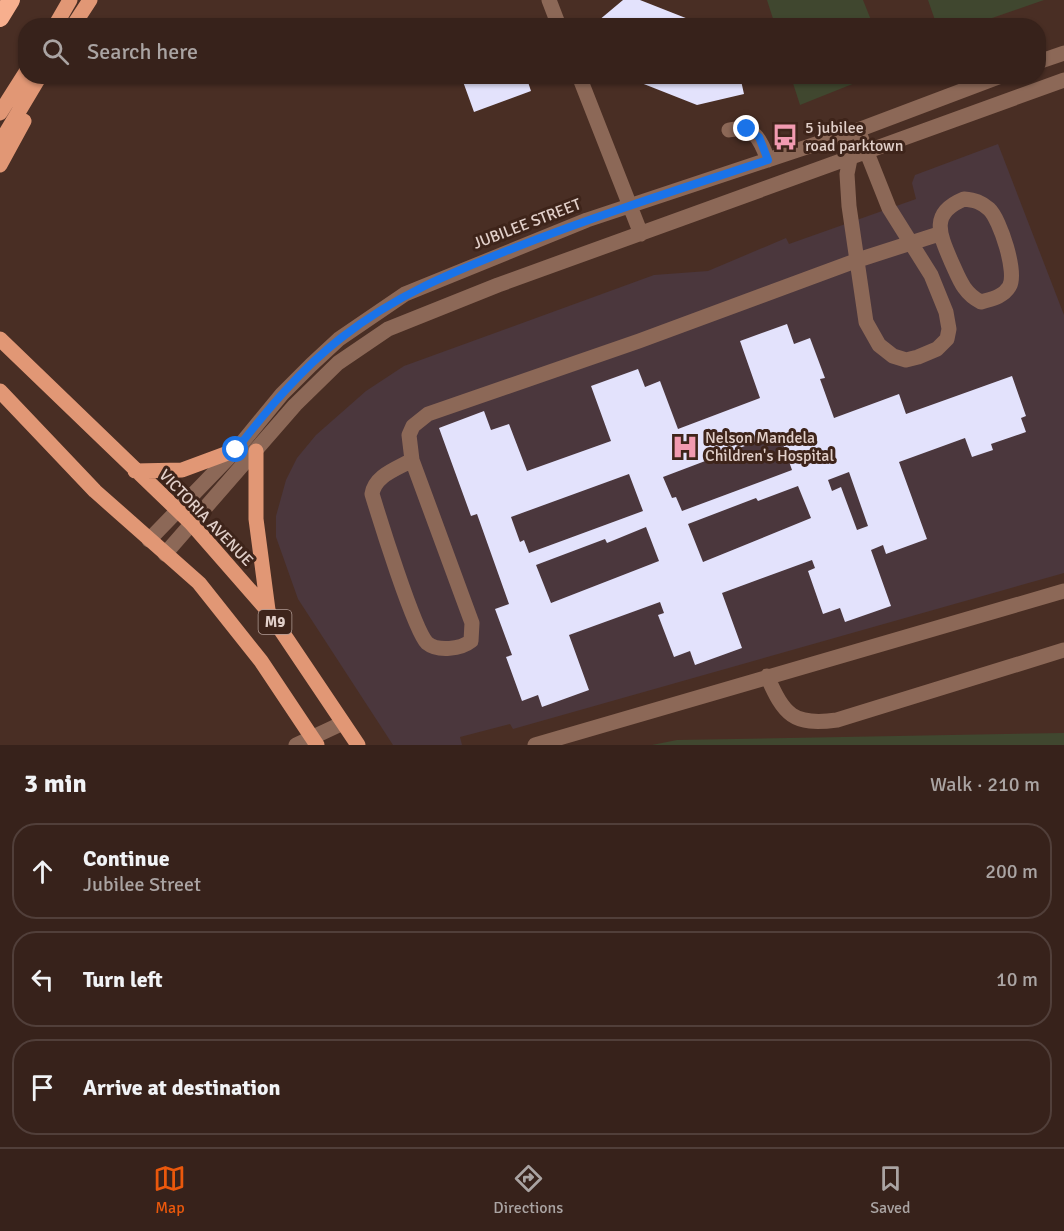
<!DOCTYPE html>
<meta charset="utf-8">
<style>
body{margin:0;font-family:Signika,sans-serif;background:#3e2a24;color:#f1f3f6}
.stop{position:absolute;width:18px;height:18px;margin:-14px;border:4px solid #1a73e8;border-radius:50%;background:#fff}
.stop.end{background:#1a73e8;border-color:#fff;box-shadow:0 2px 6px #0008}
.list{margin:0;padding:0;list-style:none}
h2{display:flex;justify-content:space-between;align-items:center;height:78px;margin:0;padding:0 24px;font-size:26px}
h2 small{font-size:20px;font-weight:400;color:#aaa4a3}
.list li{display:grid;grid-template-columns:39px 1fr auto;gap:18px;align-items:center;box-sizing:border-box;height:96px;margin:0 12px 12px;padding:0 12px;border:2px solid #513f3a;border-radius:24px}
.list b{display:block;font-size:22px;white-space:nowrap}
.list p{margin:0;font-size:20px;white-space:nowrap;color:#aaa4a3}
.list em{font-size:20px;font-style:normal;color:#aaa4a3}
.icon{flex:none;width:33px;height:33px;fill:none;stroke:currentColor;stroke-width:2;stroke-linecap:round;stroke-linejoin:round}
.map{position:relative;flex:none;width:1064px;height:745px;overflow:hidden}
.search{position:absolute;background:#37221b;box-shadow:0 2px 4px #0004;left:18px;right:18px;top:18px;height:66px;display:flex;align-items:center;gap:15px;box-sizing:border-box;padding:0 21px;border-radius:24px;color:#aaa4a3;font-size:22px}
.sheet{height:402px;background:#37221b}
nav{display:flex;justify-content:space-around;align-items:center;box-sizing:border-box;height:84px;border-top:2px solid #513f3a;background:#37221b;font-size:16px;color:#aaa4a3}
nav a{display:grid;justify-items:center;gap:3px}
nav .on{color:#ea580c}
.map>svg:first-child{display:block}
.medical{fill:#4b373d}
.green{fill:#40472f}
.building{fill:#e3e2fc;fill-rule:evenodd}
.lines{fill:none;stroke-linecap:round;stroke-linejoin:round}
.minor{stroke:#8c6857;stroke-width:15}
.major{stroke:#e19775;stroke-width:15}
.highway{stroke:#f7af8e;stroke-width:18}
.route{stroke:#1a73e8;stroke-width:8}
.labels{text-anchor:middle;dominant-baseline:central;stroke-width:6;stroke-linejoin:round;paint-order:stroke}
.shield{fill:#3e241a;stroke:#b19c95;stroke-width:1.5}
.shield-label{font-size:15px;font-weight:bold;fill:#e2d0ca}
.poi-label{font-size:16px;fill:#e2d0ca;stroke:#3e241a;text-anchor:start}
.street-label{font-size:16px;fill:#e2d0ca;stroke:#3e241a}
</style>
<div class="map">
<svg width="1064" height="745" viewBox="0 0 1064 745">
<rect width="100%" height="100%" fill="#492e24"/>
<path class="medical" d="M 998,144 L 1064,315 L 1064,573 L 513,729 L 510,724 L 460,737 L 462,745 L 393,745 L 298,599 L 276,537 L 276,516 L 286,480 L 297,458 L 316,435 L 366,391 L 404,366 L 654,275 L 708,271 L 786,238 L 789,244 L 916,199 L 912,183 L 915,175 Z"/>
<path class="green" d="M 767,0 L 863,0 L 873,25 L 775,25 Z
M 928,0 L 1044,0 L 972,25 L 937,26 Z
M 791,77 L 791,76 L 870,77 L 800,105 Z
M 1064,733 L 1064,745 L 652,745 L 677,740 Z"/>
<path class="building" d="M 623,0 L 640,0 L 706,26 L 592,26 Z
M 461,76 L 526,76 L 531,91 L 474,112 Z
M 740,76 L 744,94 L 697,105 L 626,77 Z
M 787,324 L 794,344 L 810,338 L 825,378 L 820,379 L 834,418 L 899,394 L 906,414 L 1012,376 L 1026,416 L 1021,418 L 1026,432 L 991,444 L 993,450 L 972,457 L 965,438 L 899,462 L 927,539 L 886,554 L 883,545 L 871,550 L 891,606 L 845,622 L 840,608 L 823,614 L 808,571 L 815,568 L 812,560 L 722,593 L 742,648 L 695,665 L 690,651 L 674,657 L 658,615 L 664,613 L 660,602 L 569,635 L 589,690 L 542,707 L 538,695 L 522,701 L 506,657 L 512,655 L 495,609 L 509,604 L 477,514 L 471,516 L 439,428 L 484,411 L 491,430 L 509,424 L 527,471 L 611,441 L 591,386 L 638,369 L 645,387 L 660,381 L 678,429 L 760,398 L 740,341 ZM 779,433 L 792,470 L 682,511 L 676,497 L 672,498 L 663,477 ZM 849,472 L 868,526 L 857,530 L 841,487 L 832,491 L 828,480 ZM 629,474 L 643,511 L 529,553 L 524,540 L 520,542 L 511,517 ZM 798,486 L 811,518 L 703,562 L 688,524 L 756,498 L 758,501 ZM 646,527 L 659,561 L 551,603 L 536,565 L 605,539 L 607,543 Z"/>
<g class="lines">
<path class="minor" d="M 549,0 L 559,26
M 1038,62 L 1064,53
M 579,76 L 641,234
M 729,130 C 755,125 760,139 768,160
M 843,135 L 850,159 L 847,174 L 849,206 L 866,322 L 879,345 L 893,356 L 906,360 L 918,357 L 937,349 L 947,339 L 949,329 L 946,312 L 931,275 L 889,208 L 858,130
M 964,199 C 975,200 981,202 989,209 C 1000,219 1018,274 1009,287 C 1003,297 991,299 981,302 C 963,293 959,278 951,261 C 939,233 930,213 964,199 Z
M 412,460 C 397,469 375,475 372,494 C 379,517 414,630 427,643 C 438,652 461,649 471,641 L 472,623 L 412,460 L 409,435 L 413,426 L 428,414 L 639,341 L 858,260 L 939,234
M 149,540 L 236,450 L 282,394 L 311,365 L 339,339 L 405,294 L 587,220 L 858,130 L 1001,76
M 165,554 L 295,405 L 338,363 L 388,329 L 498,285 L 1064,80
M 767,676 C 784,715 793,726 837,720 L 1064,650
M 296,745 L 343,723
M 535,745 L 1064,591"/>
<path class="major" d="M 55,26 L 70,0
M 73,26 L 90,0
M 0,113 L 26,72
M 0,143 L 40,76
M 0,165 L 24,121
M 0,339 L 191,523 L 268,611 L 358,745
M 0,391 L 95,491 L 199,583 L 261,661 L 317,745
M 256,451 L 256,519 L 268,610
M 135,471 L 182,470 L 236,450"/>
<path class="highway" d="M 0,18 L 11,0"/>
</g>
<g class="lines">
<path class="route" d="M 236,450 C 267,410 301,369 341,338 C 396,295 450,273 514,248 C 598,215 683,188 768,160 L 759,137 L 747,129"/>
</g>
<defs>
<g id="bus-bare" transform="scale(2.07)"><path d="M-5-6H5V4H4V6H2V4H-2V6H-4V4H-5ZM-3.5-4V0h7V-4ZM-3.5 1.2v1.5H-2V1.2ZM2 1.2v1.5H3.5V1.2Z" fill="#f19ab0" stroke="#3e241a" stroke-width="2.5" paint-order="stroke"/></g>
<g id="hospital-bare" transform="scale(2.07)"><path d="M-5-5h3v3.5h4V-5h3V5h-3V1.5h-4V5h-3Z" fill="#f19ab0" stroke="#3e241a" stroke-width="2.5" paint-order="stroke"/></g>
</defs>
<g fill-rule="evenodd">
<use href="#bus-bare" x="785" y="137"/>
<use href="#hospital-bare" x="685" y="447"/>
</g>
<g class="labels">
<rect class="shield" x="258.5" y="610" width="33" height="24" rx="4.5"/>
<g class="shield-label">
<text x="275" y="622">M9</text>
</g>
<g class="poi-label">
<text x="805" y="128">5 jubilee<tspan x="805" dy="18">road parktown</tspan></text>
<text x="705" y="438">Nelson Mandela<tspan x="705" dy="18">Children's Hospital</tspan></text>
</g>
<g class="street-label">
<text transform="translate(527 224) rotate(-21)">JUBILEE STREET</text>
<text transform="translate(206 518) rotate(46)">VICTORIA AVENUE</text>
</g>
</g>
</svg>
<div class="stop" style="left:236px;top:450px"></div>
<div class="stop end" style="left:747px;top:129px"></div>
<div class="search"><svg class="icon" aria-label="search" viewBox="0 0 24 24"><circle cx="10" cy="10" r="6"/><path d="M15 15l6 6"/></svg>Search here</div>
</div>
<section class="sheet">
<h2>3 min<small>Walk · 210 m</small></h2>
<ul class="list">
<li><svg class="icon" aria-label="ahead" viewBox="0 0 24 24"><path d="M12 20V5M6 11l6-6 6 6"/></svg><div><b>Continue</b><p>Jubilee Street</p></div><em>200 m</em></li>
<li><svg class="icon" aria-label="left" viewBox="0 0 24 24"><path d="M17 20v-9H6M10 6l-5 5 5 5"/></svg><div><b>Turn left</b></div><em>10 m</em></li>
<li><svg class="icon" aria-label="arrive" viewBox="0 0 24 24"><path d="M6 21V4h12l-3 4 3 4H6"/></svg><div><b>Arrive at destination</b></div></li>
</ul>
</section>
<nav>
<a class="on"><svg class="icon" aria-label="map" viewBox="0 0 24 24"><path d="M3 6l6-2 6 2 6-2v14l-6 2-6-2-6 2zM9 4v14M15 6v14"/></svg>Map</a>
<a><svg class="icon" aria-label="directions" viewBox="0 0 24 24"><path d="M12 3l9 9-9 9-9-9zM9 14v-3h6M13 9l2 2-2 2"/></svg>Directions</a>
<a><svg class="icon" aria-label="saved" viewBox="0 0 24 24"><path d="M7 4h10v16l-5-4-5 4z"/></svg>Saved</a>
</nav>
